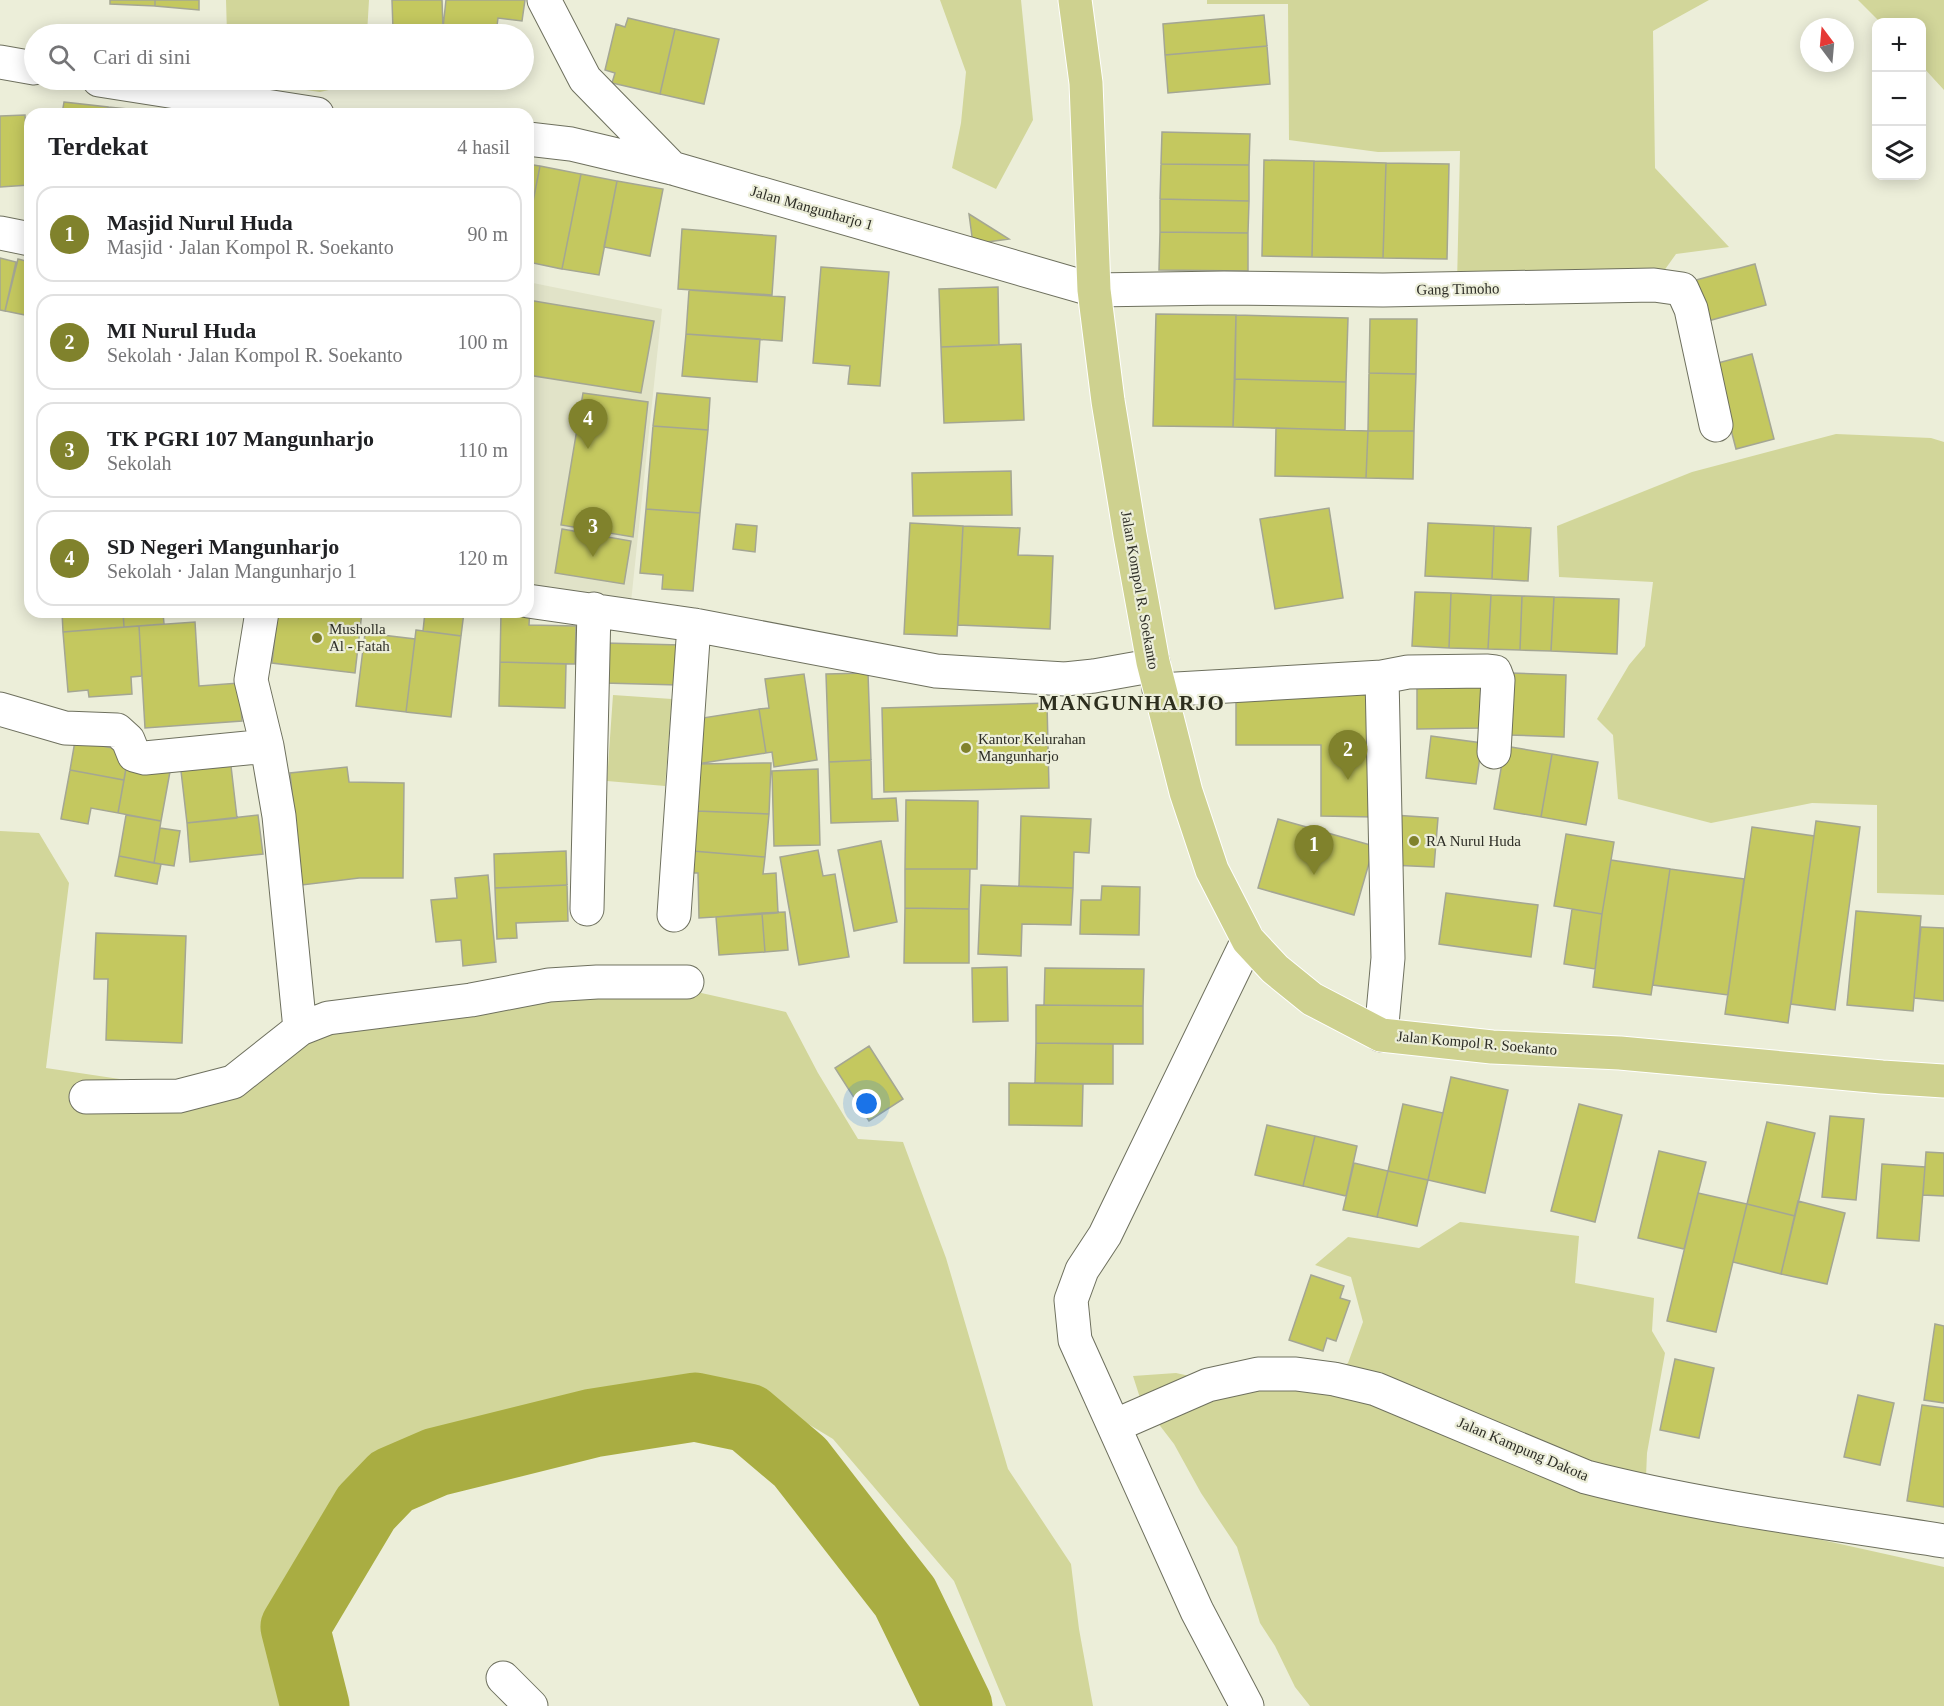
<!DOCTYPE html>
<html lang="id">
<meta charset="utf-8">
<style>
body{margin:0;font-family:"Times New Roman",serif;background:#f6f6f6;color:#202124}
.controls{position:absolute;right:18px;top:18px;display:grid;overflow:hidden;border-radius:12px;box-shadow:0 3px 15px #0003}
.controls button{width:54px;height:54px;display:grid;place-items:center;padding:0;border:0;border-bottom:2px solid #e0e0e0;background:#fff;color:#202124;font:30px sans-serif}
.compass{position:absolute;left:1800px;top:18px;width:54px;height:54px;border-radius:50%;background:#fff;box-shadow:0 3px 15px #0003;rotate:344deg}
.you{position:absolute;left:867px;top:1104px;width:21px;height:21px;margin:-15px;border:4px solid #fff;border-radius:50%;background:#1a73e8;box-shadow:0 0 0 9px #1a73e833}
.badge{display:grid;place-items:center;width:39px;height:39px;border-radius:50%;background:#80822c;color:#fff;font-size:20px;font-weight:700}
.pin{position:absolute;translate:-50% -50px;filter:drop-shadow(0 2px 3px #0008)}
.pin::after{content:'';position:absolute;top:32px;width:21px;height:18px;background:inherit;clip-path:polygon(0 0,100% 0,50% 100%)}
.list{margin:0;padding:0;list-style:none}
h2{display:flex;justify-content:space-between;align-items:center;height:78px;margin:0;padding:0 24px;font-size:26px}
h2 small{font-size:20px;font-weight:400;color:#757577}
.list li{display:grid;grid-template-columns:39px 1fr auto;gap:18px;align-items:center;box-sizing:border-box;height:96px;margin:0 12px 12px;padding:0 12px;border:2px solid #e0e0e0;border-radius:18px}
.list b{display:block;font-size:22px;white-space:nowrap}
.list p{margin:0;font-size:20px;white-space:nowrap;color:#757577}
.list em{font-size:20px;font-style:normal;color:#757577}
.icon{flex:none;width:33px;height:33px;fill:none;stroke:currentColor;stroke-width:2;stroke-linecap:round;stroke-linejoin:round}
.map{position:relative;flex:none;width:1944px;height:1706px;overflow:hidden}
.search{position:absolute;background:#fff;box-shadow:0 3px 15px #0003;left:24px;top:24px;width:510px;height:66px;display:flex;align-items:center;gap:15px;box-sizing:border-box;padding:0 21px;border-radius:33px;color:#757577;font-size:22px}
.panel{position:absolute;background:#fff;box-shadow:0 3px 15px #0003;left:24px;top:108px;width:510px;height:510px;border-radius:18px}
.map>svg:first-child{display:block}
.built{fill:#e1e3c8}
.green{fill:#d2d69a}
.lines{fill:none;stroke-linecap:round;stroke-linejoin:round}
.river{stroke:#a9ad42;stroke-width:69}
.building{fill:#c4c85f;stroke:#a4a693;stroke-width:1.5}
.minor-casing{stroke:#6e705e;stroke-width:35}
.major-casing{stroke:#fff;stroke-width:35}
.minor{stroke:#fff;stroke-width:33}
.major{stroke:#ced18f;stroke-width:33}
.poi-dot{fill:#80822c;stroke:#eceed9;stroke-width:2}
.labels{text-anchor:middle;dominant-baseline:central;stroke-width:4.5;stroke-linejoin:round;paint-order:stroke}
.street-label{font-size:15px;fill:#2d2d26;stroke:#eceed9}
.poi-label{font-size:15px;fill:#2d2d26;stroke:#eceed9;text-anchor:start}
.district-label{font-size:21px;font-weight:bold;letter-spacing:1.5px;fill:#2d2e1e;stroke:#eceed9}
</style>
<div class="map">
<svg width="1944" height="1706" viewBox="0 0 1944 1706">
<rect width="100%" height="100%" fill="#eceed9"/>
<path class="built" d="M 528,282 L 662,309 L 631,602 L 528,589 Z"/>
<path class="green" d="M 226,0 L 369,0 L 367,34 L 227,34 Z
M 940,0 L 1021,0 L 1033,120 L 996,189 L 952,168 L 961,123 L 966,72 Z
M 1207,0 L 1709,0 L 1653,31 L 1655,168 L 1729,247 L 1676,254 L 1661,275 L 1457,284 L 1460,151 L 1378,152 L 1289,140 L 1288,4 L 1207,4 Z
M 1858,0 L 1944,0 L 1944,90 L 1922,66 L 1922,22 L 1880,22 Z
M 262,80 L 364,80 L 364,82 L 320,92 L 271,85 Z
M 1836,434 L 1931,438 L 1944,442 L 1944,895 L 1877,893 L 1877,805 L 1812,803 L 1711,823 L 1618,799 L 1613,735 L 1597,719 L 1629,665 L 1645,646 L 1653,582 L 1559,577 L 1557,526 L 1692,472 Z
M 613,695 L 672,699 L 665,786 L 607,781 Z
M 0,831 L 39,833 L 69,883 L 46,1068 L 233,1096 L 278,1043 L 352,1014 L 679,988 L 786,1012 L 818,1073 L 858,1139 L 903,1142 L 946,1258 L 1008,1469 L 1071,1564 L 1079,1629 L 1093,1706 L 1006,1706 L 954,1581 L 833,1439 L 742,1384 L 557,1397 L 411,1447 L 334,1512 L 277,1604 L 283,1693 L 289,1706 L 0,1706 Z
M 1460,1222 L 1579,1236 L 1575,1283 L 1654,1298 L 1652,1331 L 1665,1353 L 1647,1453 L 1645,1501 L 1944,1567 L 1944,1706 L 1310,1706 L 1295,1687 L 1275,1646 L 1260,1623 L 1237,1547 L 1201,1493 L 1174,1444 L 1141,1401 L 1133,1376 L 1176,1373 L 1249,1389 L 1315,1384 L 1348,1363 L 1363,1322 L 1351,1277 L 1315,1265 L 1348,1237 L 1419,1248 Z"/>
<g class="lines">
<path class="river" d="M 315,1706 L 295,1627 L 366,1508 L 392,1481 L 436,1462 L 593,1423 L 695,1407 L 748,1418 L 800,1462 L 905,1597 L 958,1706"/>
</g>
<path class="building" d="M 110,0 L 155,0 L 155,6 L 110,4 Z
M 155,0 L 199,0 L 199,10 L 155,6 Z
M 392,0 L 442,0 L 443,28 L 432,28 L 432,34 L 402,34 L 402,29 L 393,30 Z
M 446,0 L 525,0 L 522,21 L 498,18 L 496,34 L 447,34 L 448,29 L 443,28 Z
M 1264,15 L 1267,46 L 1165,55 L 1163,24 Z
M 628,18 L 675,29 L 660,94 L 612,83 L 615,73 L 605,70 L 616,24 L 625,27 Z
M 675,29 L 719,39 L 704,104 L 660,94 Z
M 1267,46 L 1270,84 L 1168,93 L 1165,55 Z
M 64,102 L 108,107 L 107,114 L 62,114 Z
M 108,107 L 148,111 L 148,114 L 107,114 Z
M 25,115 L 29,185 L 0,187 L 0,116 Z
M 1162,132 L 1250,134 L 1249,165 L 1161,164 Z
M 1264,160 L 1314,161 L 1312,257 L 1262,256 Z
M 1314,161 L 1386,163 L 1383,258 L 1312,257 Z
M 1386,163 L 1449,164 L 1447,259 L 1383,258 Z
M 528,164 L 540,166 L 528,227 Z
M 1161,164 L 1249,165 L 1249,201 L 1160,199 Z
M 540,166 L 581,174 L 562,269 L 528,262 L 528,227 Z
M 581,174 L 617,181 L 599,275 L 562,269 Z
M 617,181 L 663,189 L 650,256 L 604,247 Z
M 1160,199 L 1249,201 L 1248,233 L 1160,232 Z
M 969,214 L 1009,239 L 973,244 Z
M 682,229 L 776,236 L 772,295 L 678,289 Z
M 1160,232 L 1248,233 L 1248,271 L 1159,270 Z
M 0,258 L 16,262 L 5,311 L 0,310 Z
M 18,259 L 30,262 L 30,316 L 5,311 Z
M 1755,264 L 1766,305 L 1708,321 L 1696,280 Z
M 821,267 L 889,272 L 880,386 L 848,384 L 850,366 L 813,363 Z
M 998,287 L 999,345 L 941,347 L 939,289 Z
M 689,290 L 785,297 L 782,341 L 686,334 Z
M 528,300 L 654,321 L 641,393 L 528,375 Z
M 1156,314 L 1236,315 L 1233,427 L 1153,426 Z
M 1236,315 L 1348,318 L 1346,382 L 1235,379 Z
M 1370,319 L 1417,319 L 1416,374 L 1369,373 Z
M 686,334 L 760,339 L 757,382 L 682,376 Z
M 1021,344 L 1024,420 L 944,423 L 941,347 Z
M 1752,354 L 1774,439 L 1736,449 L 1714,364 Z
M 1369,373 L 1416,374 L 1414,431 L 1368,431 Z
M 1235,379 L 1346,382 L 1345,430 L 1233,427 Z
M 583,393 L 648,402 L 633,537 L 561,525 Z
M 657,393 L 710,398 L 708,430 L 653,426 Z
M 653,426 L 708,430 L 700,513 L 646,509 Z
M 1276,428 L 1368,431 L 1366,478 L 1275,476 Z
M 1368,431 L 1414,431 L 1413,479 L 1366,478 Z
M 1011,471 L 1012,515 L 913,516 L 912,473 Z
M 1329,508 L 1343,598 L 1275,609 L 1260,519 Z
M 646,509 L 700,513 L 693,591 L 662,589 L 663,575 L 640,573 Z
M 910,523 L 963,526 L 957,636 L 904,634 Z
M 1428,523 L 1494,526 L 1492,579 L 1425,576 Z
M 736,524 L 757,526 L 755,552 L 733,549 Z
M 963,526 L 1020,528 L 1018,555 L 1053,556 L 1050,629 L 958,625 Z
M 1494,526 L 1531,528 L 1528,581 L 1492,579 Z
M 562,529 L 631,541 L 624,584 L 555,573 Z
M 1415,592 L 1451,593 L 1449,648 L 1412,646 Z
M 1451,593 L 1491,595 L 1488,649 L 1449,648 Z
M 1491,595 L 1522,596 L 1520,650 L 1488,649 Z
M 1522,596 L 1554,597 L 1551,651 L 1520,650 Z
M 1554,597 L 1619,599 L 1617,654 L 1551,651 Z
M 530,607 L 529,625 L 576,626 L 575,664 L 500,662 L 501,612 L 528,612 Z
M 62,612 L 123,612 L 124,627 L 63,632 Z
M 123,612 L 163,612 L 164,624 L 124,627 Z
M 278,612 L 362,612 L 355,673 L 272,663 Z
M 425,612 L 464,612 L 461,636 L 423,631 Z
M 195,622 L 199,686 L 239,683 L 242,721 L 145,728 L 139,626 Z
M 139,626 L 142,676 L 131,677 L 132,694 L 89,697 L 88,690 L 68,692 L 63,632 Z
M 416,630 L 461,636 L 451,717 L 406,712 Z
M 365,633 L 415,639 L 406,712 L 356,706 Z
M 605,643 L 680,645 L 678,685 L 604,683 Z
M 500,662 L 566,664 L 565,708 L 499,706 Z
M 868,673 L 871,760 L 829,762 L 826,674 Z
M 1511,673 L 1566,675 L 1564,737 L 1509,735 Z
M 804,674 L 817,760 L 774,767 L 772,752 L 766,753 L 759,709 L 769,708 L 765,679 Z
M 1417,679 L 1482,679 L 1482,728 L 1417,729 Z
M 1236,688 L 1377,688 L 1375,817 L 1321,816 L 1321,745 L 1236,745 Z
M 1047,703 L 1049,788 L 884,792 L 882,708 Z
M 759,709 L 766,753 L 697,764 L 690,720 Z
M 1431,736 L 1482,743 L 1476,784 L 1426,778 Z
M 75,741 L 129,751 L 124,780 L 70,770 Z
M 1505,746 L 1552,754 L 1541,817 L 1494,809 Z
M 1552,754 L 1598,762 L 1586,825 L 1541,817 Z
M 128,757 L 171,766 L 161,821 L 118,813 Z
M 871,760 L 872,799 L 896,798 L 898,821 L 831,823 L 829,762 Z
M 771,763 L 769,814 L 697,811 L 697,764 Z
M 231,766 L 237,818 L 187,823 L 181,771 Z
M 347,767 L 349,782 L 404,783 L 403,878 L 359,878 L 302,885 L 290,773 Z
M 818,769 L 820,845 L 774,846 L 772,771 Z
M 70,770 L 124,780 L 118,813 L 91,808 L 88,824 L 61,819 Z
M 906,800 L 978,801 L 977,869 L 905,869 Z
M 697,811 L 769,814 L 765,857 L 693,851 Z
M 126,815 L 161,821 L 154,863 L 119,856 Z
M 258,815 L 263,854 L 190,862 L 187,823 Z
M 1393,815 L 1438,818 L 1434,867 L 1390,865 Z
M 1021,816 L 1091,819 L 1089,853 L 1074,852 L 1073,888 L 1019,886 Z
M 1278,819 L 1374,846 L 1354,915 L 1258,888 Z
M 1816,821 L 1860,827 L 1835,1010 L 1791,1004 Z
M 1752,827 L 1814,836 L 1788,1023 L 1725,1014 Z
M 160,828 L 180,831 L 174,866 L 154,863 Z
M 1566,834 L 1614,842 L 1602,914 L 1554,906 Z
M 881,841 L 897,922 L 854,931 L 838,850 Z
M 818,850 L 823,876 L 835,874 L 849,957 L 799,965 L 780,857 Z
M 566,851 L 567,885 L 495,888 L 494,854 Z
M 693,851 L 765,857 L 763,874 L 776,873 L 778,913 L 699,918 L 698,873 L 690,873 Z
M 119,856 L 161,864 L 157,884 L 115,876 Z
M 1611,860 L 1670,869 L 1651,995 L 1593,987 L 1602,914 Z
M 905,869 L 970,869 L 969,909 L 905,908 Z
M 1670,869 L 1744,879 L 1728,995 L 1653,985 Z
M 488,875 L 496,962 L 463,966 L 461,940 L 436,942 L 431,900 L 457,898 L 455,878 Z
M 567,885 L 568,921 L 516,923 L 517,938 L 497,939 L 495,888 Z
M 981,885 L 1073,888 L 1071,925 L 1022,924 L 1021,956 L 978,954 Z
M 1102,886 L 1140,887 L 1139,935 L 1080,934 L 1081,900 L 1101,900 Z
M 1446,893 L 1538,905 L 1531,957 L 1439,944 Z
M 905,908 L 969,909 L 969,963 L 904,963 Z
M 1572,909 L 1602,914 L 1595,969 L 1564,964 Z
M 1856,911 L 1921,916 L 1913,1011 L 1847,1005 Z
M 785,912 L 788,950 L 765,952 L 762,913 Z
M 762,913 L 765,952 L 719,955 L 716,917 Z
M 1921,927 L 1944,928 L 1944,1001 L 1914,998 Z
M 96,933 L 186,936 L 182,1043 L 106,1040 L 108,979 L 94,979 Z
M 1007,967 L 1008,1021 L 973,1022 L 972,968 Z
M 1045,968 L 1144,969 L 1143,1006 L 1044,1005 Z
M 1036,1005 L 1143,1006 L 1143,1044 L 1036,1043 Z
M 1036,1043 L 1113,1044 L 1113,1084 L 1035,1083 Z
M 869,1046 L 903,1099 L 869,1121 L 835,1068 Z
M 1451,1077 L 1508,1090 L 1485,1193 L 1428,1180 Z
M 1009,1083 L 1083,1084 L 1082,1126 L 1009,1125 Z
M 1403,1104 L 1443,1113 L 1428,1180 L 1388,1171 Z
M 1579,1104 L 1622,1115 L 1595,1222 L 1551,1211 Z
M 1830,1116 L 1864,1119 L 1856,1200 L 1822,1197 Z
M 1767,1122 L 1815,1133 L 1795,1216 L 1747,1204 Z
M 1267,1125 L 1315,1136 L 1303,1186 L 1255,1175 Z
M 1315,1136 L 1357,1146 L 1346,1196 L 1303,1186 Z
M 1659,1151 L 1706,1162 L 1684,1249 L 1638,1238 Z
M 1926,1152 L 1944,1153 L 1944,1196 L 1923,1195 Z
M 1354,1163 L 1388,1171 L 1377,1217 L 1343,1210 Z
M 1882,1164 L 1925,1167 L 1919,1241 L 1877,1238 Z
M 1388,1171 L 1428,1180 L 1417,1226 L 1377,1217 Z
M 1698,1193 L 1747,1204 L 1716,1332 L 1667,1321 Z
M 1798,1201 L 1845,1213 L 1827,1284 L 1781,1274 Z
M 1747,1204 L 1795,1216 L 1781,1274 L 1733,1262 Z
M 1311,1275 L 1344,1286 L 1340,1298 L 1350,1301 L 1336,1341 L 1327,1338 L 1323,1351 L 1289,1340 Z
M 1935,1324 L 1944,1326 L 1944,1403 L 1924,1400 Z
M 1675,1359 L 1714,1368 L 1699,1438 L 1660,1430 Z
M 1858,1395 L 1894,1403 L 1880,1465 L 1844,1457 Z
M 1922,1405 L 1944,1408 L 1944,1507 L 1907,1501 Z"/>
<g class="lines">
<g class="minor-casing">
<path id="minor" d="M 544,0 L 585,79 L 672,168
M 0,62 L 34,68
M 99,80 L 317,114
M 528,139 L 571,144 L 672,168 L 1094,290 L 1224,288 L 1383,290 L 1654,285 L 1682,289 L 1691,309 L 1716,425
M 0,233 L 30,239
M 528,601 L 694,625 L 936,671 L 1065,679 L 1094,676 L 1139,668 L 1153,662
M 262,612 L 251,680 L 267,746 L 279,816 L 300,1029
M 1159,690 L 1382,677 L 1408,672 L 1486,671 L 1495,672 L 1498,680 L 1494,752
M 0,709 L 65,728 L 117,730 L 128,740 L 134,755 L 145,758 L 267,746
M 587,909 L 594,609
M 674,915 L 694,625
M 1381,1035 L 1388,958 L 1382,677
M 86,1097 L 179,1096 L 233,1082 L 300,1029 L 328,1018 L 471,1000 L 549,985 L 597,982 L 687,982
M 1114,1426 L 1208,1385 L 1258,1374 L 1296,1374 L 1334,1379 L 1376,1389 L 1586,1477 C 1702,1507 1826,1522 1944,1541
M 503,1678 L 531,1706
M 1247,1706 L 1197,1611 L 1075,1340 L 1071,1300 L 1082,1270 L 1105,1235 L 1248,940"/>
</g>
<g class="major-casing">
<path id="major" d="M 1075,0 L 1086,83 L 1094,290 L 1108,401 L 1130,535 L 1153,662 L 1186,792 L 1212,870 L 1248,940 L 1275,969 L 1312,999 L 1381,1035 L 1492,1047 L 1620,1053 L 1882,1077 L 1944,1081"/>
</g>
<use href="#minor" class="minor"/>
<use href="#major" class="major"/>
</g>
<g class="poi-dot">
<circle cx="317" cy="638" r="6"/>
<circle cx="966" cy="748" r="6"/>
<circle cx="1414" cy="841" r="6"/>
</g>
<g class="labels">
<g class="street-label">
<text transform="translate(812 208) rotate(16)">Jalan Mangunharjo 1</text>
<text transform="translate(1458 289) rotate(-1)">Gang Timoho</text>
<text transform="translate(1140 590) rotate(80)">Jalan Kompol R. Soekanto</text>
<text transform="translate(1477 1043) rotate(5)">Jalan Kompol R. Soekanto</text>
<text transform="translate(1523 1449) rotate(23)">Jalan Kampung Dakota</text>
</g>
<g class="poi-label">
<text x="329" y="629">Musholla<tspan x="329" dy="17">Al - Fatah</tspan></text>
<text x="978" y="739">Kantor Kelurahan<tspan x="978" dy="17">Mangunharjo</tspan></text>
<text x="1426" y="841">RA Nurul Huda</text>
</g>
<g class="district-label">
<text x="1132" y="703">MANGUNHARJO</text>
</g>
</g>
</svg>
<div class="controls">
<button>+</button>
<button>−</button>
<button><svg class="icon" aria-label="layers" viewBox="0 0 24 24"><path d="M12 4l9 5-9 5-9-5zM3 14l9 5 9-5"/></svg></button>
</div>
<svg class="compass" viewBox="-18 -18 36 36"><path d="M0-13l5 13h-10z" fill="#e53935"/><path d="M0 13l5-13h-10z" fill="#757577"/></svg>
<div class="you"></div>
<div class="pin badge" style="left:1314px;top:875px">1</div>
<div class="pin badge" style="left:1348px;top:780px">2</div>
<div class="pin badge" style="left:593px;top:557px">3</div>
<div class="pin badge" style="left:588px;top:449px">4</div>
<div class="search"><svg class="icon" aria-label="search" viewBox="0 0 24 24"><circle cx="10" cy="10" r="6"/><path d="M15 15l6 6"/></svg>Cari di sini</div>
<section class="panel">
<h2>Terdekat<small>4 hasil</small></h2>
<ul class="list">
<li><span class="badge">1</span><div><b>Masjid Nurul Huda</b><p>Masjid · Jalan Kompol R. Soekanto</p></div><em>90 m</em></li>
<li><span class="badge">2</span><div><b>MI Nurul Huda</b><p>Sekolah · Jalan Kompol R. Soekanto</p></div><em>100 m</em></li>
<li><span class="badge">3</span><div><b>TK PGRI 107 Mangunharjo</b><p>Sekolah</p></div><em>110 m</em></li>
<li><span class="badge">4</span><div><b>SD Negeri Mangunharjo</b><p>Sekolah · Jalan Mangunharjo 1</p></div><em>120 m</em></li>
</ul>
</section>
</div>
